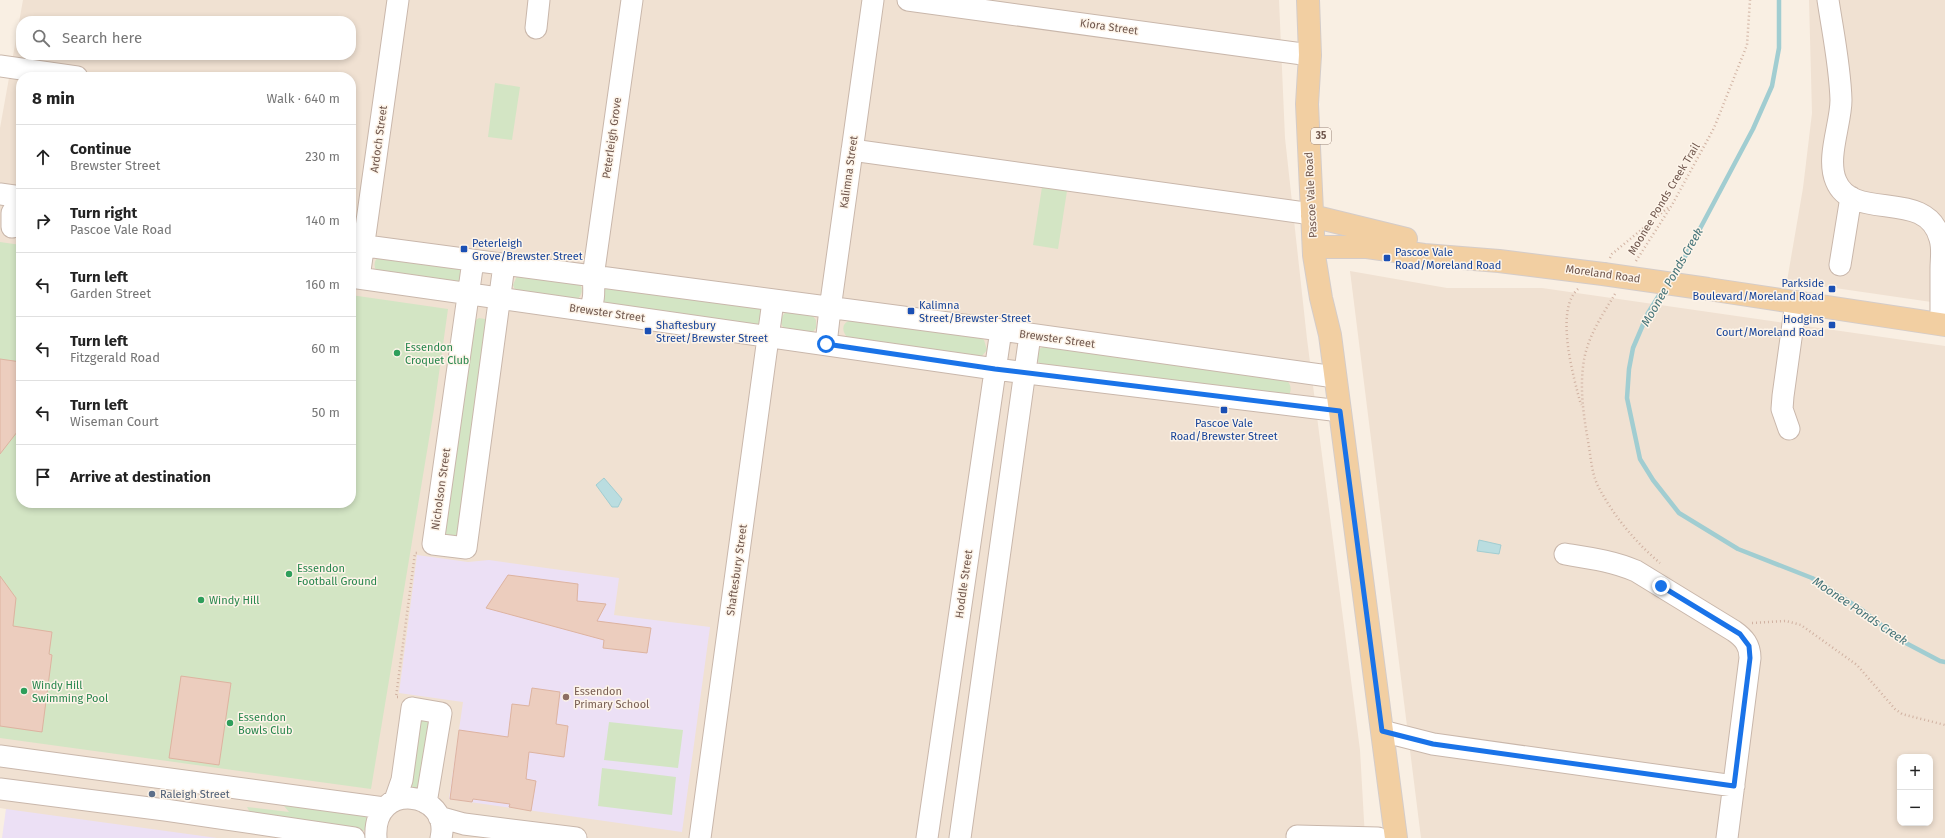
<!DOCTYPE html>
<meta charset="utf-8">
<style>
body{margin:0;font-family:"Fira Sans",sans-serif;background:#f2f2f2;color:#222}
.controls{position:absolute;right:12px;bottom:12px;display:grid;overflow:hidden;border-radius:8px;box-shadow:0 2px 6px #0003}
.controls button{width:36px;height:36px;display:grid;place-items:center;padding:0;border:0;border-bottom:1px solid #e0e0e0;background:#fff;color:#222;font:20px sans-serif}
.stop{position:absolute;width:12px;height:12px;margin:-9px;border:3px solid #1a73e8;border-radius:50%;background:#fff}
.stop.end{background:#1a73e8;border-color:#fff;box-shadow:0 1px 4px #0008}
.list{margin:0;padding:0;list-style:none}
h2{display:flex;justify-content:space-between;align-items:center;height:52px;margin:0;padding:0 16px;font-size:17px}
h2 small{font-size:13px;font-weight:400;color:#767676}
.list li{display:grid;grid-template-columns:26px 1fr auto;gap:12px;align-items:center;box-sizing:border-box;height:64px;padding:0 16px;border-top:1px solid #e0e0e0}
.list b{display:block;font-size:15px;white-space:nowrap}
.list p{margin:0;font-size:13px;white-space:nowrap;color:#767676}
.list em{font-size:13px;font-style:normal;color:#767676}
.icon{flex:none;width:22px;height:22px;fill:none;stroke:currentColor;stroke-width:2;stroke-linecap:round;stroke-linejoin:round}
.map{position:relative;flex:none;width:1945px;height:838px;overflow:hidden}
.search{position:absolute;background:#fff;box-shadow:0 2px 6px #0003;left:16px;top:16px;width:340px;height:44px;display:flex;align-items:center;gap:10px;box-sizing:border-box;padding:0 14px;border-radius:16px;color:#767676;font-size:15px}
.panel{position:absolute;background:#fff;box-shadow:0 2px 6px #0003;left:16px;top:72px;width:340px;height:436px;border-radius:16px}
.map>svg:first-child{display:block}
.residential{fill:#f0e1d2;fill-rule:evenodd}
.education{fill:#ece0f5}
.green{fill:#d3e5c4}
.water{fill:#badde0;stroke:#a1cdd1}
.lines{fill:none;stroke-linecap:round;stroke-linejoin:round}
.stream{stroke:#a1cdd1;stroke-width:4.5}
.building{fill:#eccdbe;stroke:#ddb3a0}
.minor-casing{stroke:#c9b7ab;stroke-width:23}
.major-casing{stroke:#d4ccc9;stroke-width:24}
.path{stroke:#d0b1a1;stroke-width:2.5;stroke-dasharray:1 3;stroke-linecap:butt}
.minor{stroke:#fff;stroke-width:21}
.major{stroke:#f2cfa2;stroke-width:22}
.major-bridge-casing{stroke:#d4ccc9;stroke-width:24;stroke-linecap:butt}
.major-bridge{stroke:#f2cfa2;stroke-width:22}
.route{stroke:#1a73e8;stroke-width:5}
.transit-dot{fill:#1a4fb4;stroke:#fdf4e9;stroke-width:1.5}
.leisure-dot{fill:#2e9e5b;stroke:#fdf4e9;stroke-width:1.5}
.education-dot{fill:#8d6e63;stroke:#fdf4e9;stroke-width:1.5}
.service-dot{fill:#5c6f8a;stroke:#fdf4e9;stroke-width:1.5}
.labels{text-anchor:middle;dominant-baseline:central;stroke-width:3;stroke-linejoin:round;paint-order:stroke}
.shield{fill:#fdf4e9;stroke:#9a857b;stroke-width:1}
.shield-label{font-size:10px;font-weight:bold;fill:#6f564c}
.street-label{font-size:11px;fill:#6f564c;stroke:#fdf4e9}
.transit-label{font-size:11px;fill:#164399;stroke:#fdf4e9;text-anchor:start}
.leisure-label{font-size:11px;fill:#27864d;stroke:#fdf4e9;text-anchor:start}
.education-label{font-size:11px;fill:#785e54;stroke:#fdf4e9;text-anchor:start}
.service-label{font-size:11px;fill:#4e5e75;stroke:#fdf4e9;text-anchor:start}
.water-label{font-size:12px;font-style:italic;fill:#457479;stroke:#fdf4e9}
</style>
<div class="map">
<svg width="1945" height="838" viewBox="0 0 1945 838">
<rect width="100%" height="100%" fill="#f9efe3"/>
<path class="residential" d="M 23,0 L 1279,0 L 1285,138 L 1307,339 L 1360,750 L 1365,838 L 5,838 L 6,809 L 0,808 L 0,128 ZM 21,21 L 351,21 L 351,55 L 21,55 ZM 21,77 L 351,77 L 351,503 L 21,503 Z
M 1809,0 L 1945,0 L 1945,304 L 1787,281 L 1803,188 L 1812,113 Z
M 1350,271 L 1447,288 L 1542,288 L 1945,346 L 1945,838 L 1421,838 ZM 1900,757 L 1930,757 L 1930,823 L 1900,823 Z"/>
<path class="education" d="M 417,555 L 468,562 L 489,560 L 619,578 L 614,615 L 710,627 L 682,832 L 449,799 L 463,702 L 399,693 Z
M 6,809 L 217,838 L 2,838 Z"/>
<path class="green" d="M 495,83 L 520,87 L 512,140 L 488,137 Z
M 1042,187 L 1067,191 L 1058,249 L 1033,245 Z
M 0,242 L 21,245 L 21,503 L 351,503 L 351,295 L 448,309 L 434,409 L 371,789 L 0,738 Z
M 379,256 L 463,268 L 460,283 L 377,271 C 373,266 374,261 379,256 Z
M 517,276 L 580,284 C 583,290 582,294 578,299 L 516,292 L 513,285 Z
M 604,287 L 757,307 L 762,311 L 760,326 L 602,303 Z
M 787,311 L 812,315 L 816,320 L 816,328 L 812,333 L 785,329 C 778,323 781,316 787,311 Z
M 479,318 L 485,319 L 488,322 L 459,537 L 445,538 L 443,532 L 474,321 Z
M 849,321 L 979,337 L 984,340 L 987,350 L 982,356 L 977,357 L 848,338 C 842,332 841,324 849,321 Z
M 1045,346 L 1285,379 C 1291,383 1292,389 1289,395 L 1041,365 L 1036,359 L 1037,350 Z
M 431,718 L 420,788 L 413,788 L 410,784 L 416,721 Z
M 609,722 L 683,730 L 678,768 L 604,760 Z
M 602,768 L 676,777 L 672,815 L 598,806 Z
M 280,801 L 366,815 L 368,824 L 366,829 L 360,833 L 253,818 L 247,807 L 289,812 Z"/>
<path class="water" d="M 604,478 L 622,499 L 618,507 L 612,507 L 596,485 Z
M 1479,540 L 1501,545 L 1499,554 L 1477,551 Z"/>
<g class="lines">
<path class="stream" d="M 1671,278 L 1686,255 L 1753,129 L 1772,86 L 1779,48 L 1779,0
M 1663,289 L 1648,313 L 1633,348 L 1629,369 L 1627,398 L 1640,459 L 1653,480 L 1679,513 L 1738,549 L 1812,578 L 1862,610 L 1902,641 L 1940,661 L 1945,662"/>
</g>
<path class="building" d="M 0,359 L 21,362 L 21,427 L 0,454 Z
M 508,575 L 578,584 L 577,601 L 606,604 L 597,621 L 651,628 L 647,653 L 603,648 L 604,640 L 486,608 Z
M 0,576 L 16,598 L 13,626 L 52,632 L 49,654 L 52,655 L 42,732 L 0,726 Z
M 181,676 L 231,683 L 219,765 L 169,758 Z
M 532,688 L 560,692 L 556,724 L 568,726 L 564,757 L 529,752 L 526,779 L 536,781 L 531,811 L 509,807 L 510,804 L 473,799 L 472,802 L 450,799 L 459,730 L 508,737 L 512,704 L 529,706 Z"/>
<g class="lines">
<g class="minor-casing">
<path id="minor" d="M 908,0 L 1310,55
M 1828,0 C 1833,33 1840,66 1841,100 C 1841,124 1826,158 1836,181 C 1853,223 1927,187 1940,239 C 1943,249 1941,259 1941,269 C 1941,288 1941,306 1941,324
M 536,28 L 539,0
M 0,66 L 77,77
M 852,150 L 1312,214
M 0,194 L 21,197
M 12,227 L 12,213 L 21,198
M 351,244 L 1001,330 L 1335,377
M 473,261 L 433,544 L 466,548 L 504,265
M 1840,265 L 1851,197
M 351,277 L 995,369 L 1340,411
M 359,278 L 398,0
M 589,311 C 597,297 592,284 594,270 L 632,0
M 826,344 L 830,309 L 873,0
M 1789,429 L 1782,409 L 1783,396 L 1796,302
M 1565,554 C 1590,558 1613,561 1636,571 L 1734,631 C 1744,638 1750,645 1750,658 L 1727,838
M 1382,731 L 1433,744 L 1734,786
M 0,756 L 384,808
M 0,789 L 165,810 L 354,838
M 395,800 L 402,780 L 412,708 L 441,713 L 426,803
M 439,817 L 464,824 L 576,838
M 1297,836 L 1378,838
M 376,838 C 372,779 452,791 441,838
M 700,838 L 773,301
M 927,838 L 1001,330
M 960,838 L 1030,335"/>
</g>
<g class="major-casing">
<path id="major" d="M 1308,0 L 1310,55 L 1307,104 L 1314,255 L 1321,298 L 1330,335 L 1396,838
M 1312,216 L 1406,239
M 1314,247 L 1367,247 L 1424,255 L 1499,261 L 1603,274
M 1708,289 L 1945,325"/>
</g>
<path class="path" d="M 1610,258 L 1612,254 L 1670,206
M 1636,261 L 1672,205 L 1714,128 L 1747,45 L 1750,0
M 1578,289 C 1554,310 1574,379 1581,405
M 1615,294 C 1603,314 1588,336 1584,360 C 1579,389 1584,418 1589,447 C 1591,460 1592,474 1598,486 C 1613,515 1635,542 1660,563
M 1752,623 L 1786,621 L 1801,625 L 1857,665 L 1895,709 L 1902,714 L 1945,725
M 398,697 L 396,697 L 415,553 L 418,553"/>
<use href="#minor" class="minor"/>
<use href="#major" class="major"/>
<g class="major-bridge-casing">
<path id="major-bridge" d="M 1603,274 L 1708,289"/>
</g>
<use href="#major-bridge" class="major-bridge"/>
</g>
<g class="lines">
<path class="route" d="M 826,344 L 995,369 L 1340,411 L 1382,731 L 1433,744 L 1734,786 L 1750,658 L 1749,646 L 1740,634 L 1661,586"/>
</g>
<g class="transit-dot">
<rect x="460" y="245" width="8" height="8" rx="2"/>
<rect x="1383" y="254" width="8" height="8" rx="2"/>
<rect x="1828" y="285" width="8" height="8" rx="2"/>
<rect x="907" y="307" width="8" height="8" rx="2"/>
<rect x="1828" y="321" width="8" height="8" rx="2"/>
<rect x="644" y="327" width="8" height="8" rx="2"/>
<rect x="1220" y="406" width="8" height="8" rx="2"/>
</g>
<g class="leisure-dot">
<circle cx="397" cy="353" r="4"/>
<circle cx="289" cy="574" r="4"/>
<circle cx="201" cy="600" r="4"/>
<circle cx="24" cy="691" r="4"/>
<circle cx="230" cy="723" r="4"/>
</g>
<circle class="education-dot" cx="566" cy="697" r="4"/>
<circle class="service-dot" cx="152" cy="794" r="4"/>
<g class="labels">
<rect class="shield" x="1311" y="128" width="20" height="16" rx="3"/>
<g class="shield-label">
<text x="1321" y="136">35</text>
</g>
<g class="street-label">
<text transform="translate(1109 27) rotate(8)">Kiora Street</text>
<text transform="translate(612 138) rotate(-82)">Peterleigh Grove</text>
<text transform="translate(379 139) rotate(-82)">Ardoch Street</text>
<text transform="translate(849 172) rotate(-82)">Kalimna Street</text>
<text transform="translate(1311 195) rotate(-93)">Pascoe Vale Road</text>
<text transform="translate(1664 199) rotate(-59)">Moonee Ponds Creek Trail</text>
<text transform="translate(1603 274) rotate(8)">Moreland Road</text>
<text transform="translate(607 313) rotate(8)">Brewster Street</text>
<text transform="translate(1057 339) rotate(8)">Brewster Street</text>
<text transform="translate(441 489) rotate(-82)">Nicholson Street</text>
<text transform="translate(737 570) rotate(-82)">Shaftesbury Street</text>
<text transform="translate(964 584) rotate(-82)">Hoddle Street</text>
</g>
<g class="transit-label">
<text x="472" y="243">Peterleigh<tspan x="472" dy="13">Grove/Brewster Street</tspan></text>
<text x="1395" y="252">Pascoe Vale<tspan x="1395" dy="13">Road/Moreland Road</tspan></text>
<text x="1824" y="283" text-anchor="end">Parkside<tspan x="1824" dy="13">Boulevard/Moreland Road</tspan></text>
<text x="919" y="305">Kalimna<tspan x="919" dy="13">Street/Brewster Street</tspan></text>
<text x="1824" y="319" text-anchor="end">Hodgins<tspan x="1824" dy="13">Court/Moreland Road</tspan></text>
<text x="656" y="325">Shaftesbury<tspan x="656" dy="13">Street/Brewster Street</tspan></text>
<text x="1224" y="423" text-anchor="middle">Pascoe Vale<tspan x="1224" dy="13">Road/Brewster Street</tspan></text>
</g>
<g class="leisure-label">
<text x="405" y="347">Essendon<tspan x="405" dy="13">Croquet Club</tspan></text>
<text x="297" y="568">Essendon<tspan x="297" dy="13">Football Ground</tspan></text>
<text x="209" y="600">Windy Hill</text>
<text x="32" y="685">Windy Hill<tspan x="32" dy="13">Swimming Pool</tspan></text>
<text x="238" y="717">Essendon<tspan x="238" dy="13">Bowls Club</tspan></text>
</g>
<g class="education-label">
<text x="574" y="691">Essendon<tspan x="574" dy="13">Primary School</tspan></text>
</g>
<g class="service-label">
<text x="160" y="794">Raleigh Street</text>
</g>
<g class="water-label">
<text transform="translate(1672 277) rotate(-60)">Moonee Ponds Creek</text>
<text transform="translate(1860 611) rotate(34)">Moonee Ponds Creek</text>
</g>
</g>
</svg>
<div class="controls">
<button>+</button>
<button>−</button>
</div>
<div class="stop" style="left:826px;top:344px"></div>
<div class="stop end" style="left:1661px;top:586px"></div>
<div class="search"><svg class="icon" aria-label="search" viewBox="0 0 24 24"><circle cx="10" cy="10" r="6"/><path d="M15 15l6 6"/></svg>Search here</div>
<section class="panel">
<h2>8 min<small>Walk · 640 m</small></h2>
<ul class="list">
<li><svg class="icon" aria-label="ahead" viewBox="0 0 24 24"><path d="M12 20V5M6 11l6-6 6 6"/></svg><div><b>Continue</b><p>Brewster Street</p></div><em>230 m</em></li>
<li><svg class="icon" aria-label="right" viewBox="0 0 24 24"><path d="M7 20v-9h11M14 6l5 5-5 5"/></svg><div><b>Turn right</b><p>Pascoe Vale Road</p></div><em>140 m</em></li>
<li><svg class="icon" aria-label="left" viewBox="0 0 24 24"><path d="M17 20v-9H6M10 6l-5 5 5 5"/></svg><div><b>Turn left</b><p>Garden Street</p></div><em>160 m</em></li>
<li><svg class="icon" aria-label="left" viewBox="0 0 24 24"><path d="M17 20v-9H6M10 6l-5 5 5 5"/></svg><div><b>Turn left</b><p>Fitzgerald Road</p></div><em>60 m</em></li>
<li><svg class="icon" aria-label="left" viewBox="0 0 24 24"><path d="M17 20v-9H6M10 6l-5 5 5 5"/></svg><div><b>Turn left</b><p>Wiseman Court</p></div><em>50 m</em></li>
<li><svg class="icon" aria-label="arrive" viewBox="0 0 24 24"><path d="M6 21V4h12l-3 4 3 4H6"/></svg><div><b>Arrive at destination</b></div></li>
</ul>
</section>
</div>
